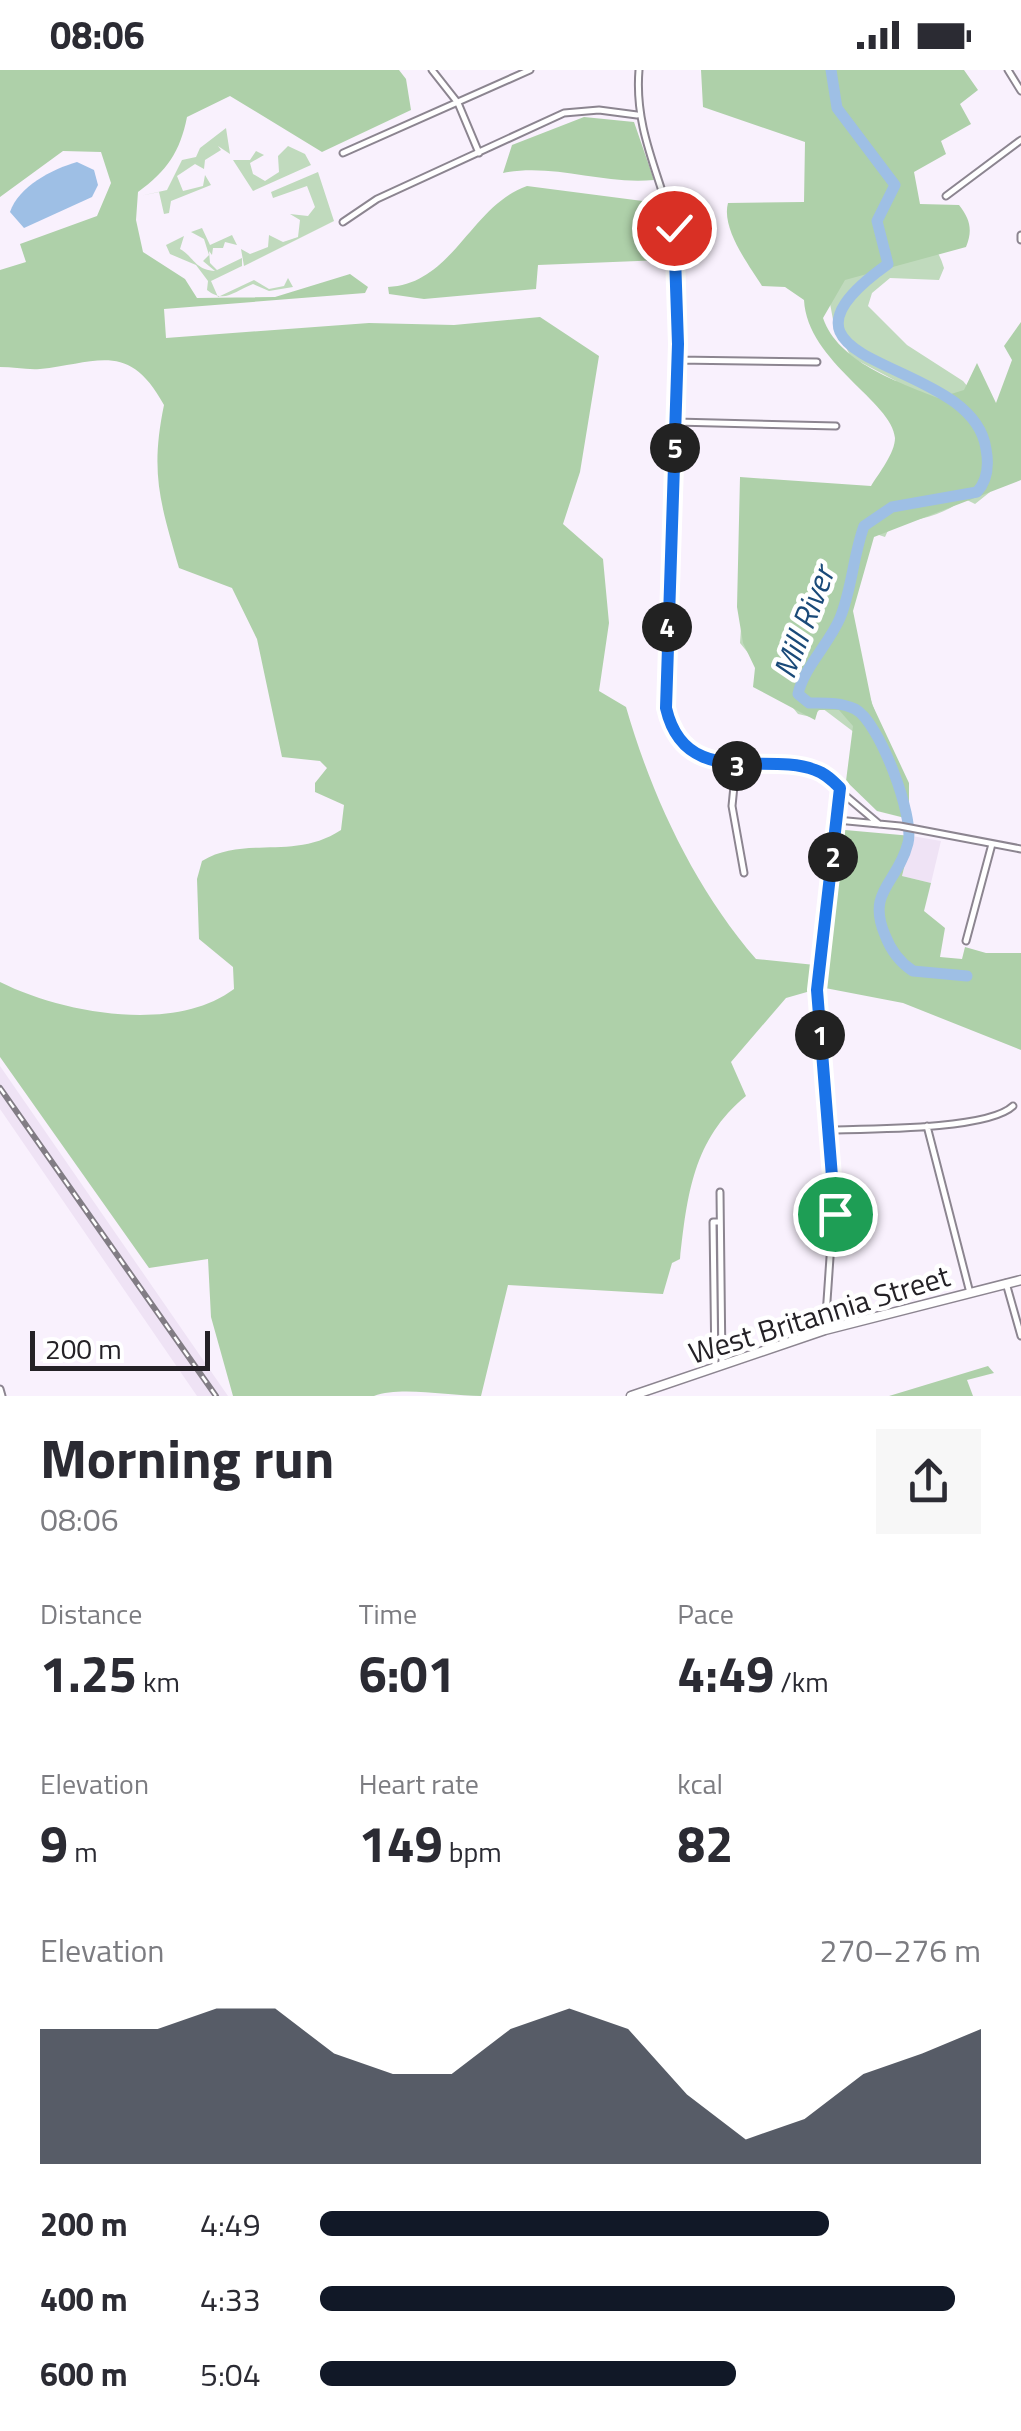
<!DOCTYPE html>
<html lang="en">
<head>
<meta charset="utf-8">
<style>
  body { margin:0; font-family:"Titillium Web",sans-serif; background:#f7f7f7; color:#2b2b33; height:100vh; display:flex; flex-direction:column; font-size:38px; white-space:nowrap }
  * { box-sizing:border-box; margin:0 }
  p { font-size:32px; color:#7c7c81 }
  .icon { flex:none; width:55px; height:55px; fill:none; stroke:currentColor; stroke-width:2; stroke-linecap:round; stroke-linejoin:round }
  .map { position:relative; height:1326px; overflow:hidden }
  .sheet { display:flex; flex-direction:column; background:#fff; flex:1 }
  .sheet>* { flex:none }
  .scale { position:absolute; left:30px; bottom:25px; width:180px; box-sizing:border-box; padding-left:10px; border:5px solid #242126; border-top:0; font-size:28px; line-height:35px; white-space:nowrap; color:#242126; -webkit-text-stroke:8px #fff; paint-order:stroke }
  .pin { position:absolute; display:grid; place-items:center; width:85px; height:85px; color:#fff; margin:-42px; border:5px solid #fff; border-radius:50%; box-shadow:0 2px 10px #0007 }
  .km { position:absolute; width:50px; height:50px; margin:-25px; border-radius:50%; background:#222; color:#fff; font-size:28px; line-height:50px; text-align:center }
  .round { display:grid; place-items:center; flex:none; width:105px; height:105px; border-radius:0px; background:#f7f7f7 }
  .headline { display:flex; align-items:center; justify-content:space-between; height:170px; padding:0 40px }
  h1 { font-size:55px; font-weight:700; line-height:75px }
  .stats { display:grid; grid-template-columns:repeat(3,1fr); gap:15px; height:170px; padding:10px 40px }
  .stats div { display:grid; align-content:center }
  .stats b { font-size:50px; font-weight:700 }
  .stats small { font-size:28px; font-weight:400 }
  .stats p { font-size:28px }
  .chart { height:280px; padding:20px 40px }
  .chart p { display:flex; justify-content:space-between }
  .chart svg { width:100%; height:180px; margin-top:10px; fill:#111827; opacity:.7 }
  ul { padding:0 40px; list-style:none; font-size:32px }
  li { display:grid; grid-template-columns:160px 120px 1fr; align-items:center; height:75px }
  li i { height:25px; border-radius:12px; background:#111827 }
  .status { display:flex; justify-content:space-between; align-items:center; height:70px; padding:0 50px; background:#fff; direction:ltr }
  .status svg { height:28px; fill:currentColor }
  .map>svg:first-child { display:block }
  .built { fill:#efe3f5 }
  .green { fill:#c0dabd }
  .forest { fill:#aed0a9 }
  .water { fill:#9ebfe5 }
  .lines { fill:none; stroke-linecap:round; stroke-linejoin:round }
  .river { stroke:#9ebfe5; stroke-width:11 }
  .street-casing { stroke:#8c8590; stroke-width:9 }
  .secondary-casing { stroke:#8c8590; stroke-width:11 }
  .street { stroke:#fff; stroke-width:5 }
  .secondary { stroke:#fff; stroke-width:8 }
  .rail-casing { stroke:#827d85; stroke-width:6 }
  .rail { stroke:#fff; stroke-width:2.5; stroke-dasharray:8; stroke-linecap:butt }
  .route-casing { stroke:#fff; stroke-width:20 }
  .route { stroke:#1a73e8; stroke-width:12 }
  .labels { text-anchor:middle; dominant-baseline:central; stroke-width:9; stroke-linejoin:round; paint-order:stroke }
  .street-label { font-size:30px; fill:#242126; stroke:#fff }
  .water-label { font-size:32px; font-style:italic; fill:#1a4a79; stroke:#fff }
</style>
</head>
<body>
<div class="status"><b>08:06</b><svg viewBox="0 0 49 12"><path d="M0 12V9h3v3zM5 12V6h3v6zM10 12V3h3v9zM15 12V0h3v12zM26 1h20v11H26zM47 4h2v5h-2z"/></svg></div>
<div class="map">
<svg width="1021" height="1326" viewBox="0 0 1021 1326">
  <rect width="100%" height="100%" fill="#f9f1fd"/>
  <!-- built -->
  <path class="built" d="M912,766L941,771L931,813L902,806Z
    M0,996L228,1326H197L0,1039Z"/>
  <!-- green -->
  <path class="green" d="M733,0C792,47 924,129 944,198L939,210L890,208L872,223L868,236L907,275L963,311L990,343V422L975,434L963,428C948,445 914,451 891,454L885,467L873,463C862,500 838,553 855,592C864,612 874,635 879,656L855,663L822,638L811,647L798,644L740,573L742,543L896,433V311L851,287L834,255L829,228L869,115Z
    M226,58L230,84L218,76L221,80L205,90L204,99L195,94L177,106L183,121L203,116L205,105L211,115L171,131L169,143L164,144L159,122L140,126L167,120L182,90L196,87L200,78Z
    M288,76L305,84L311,95L253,121L233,90H250L256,81L264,85L250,93L253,104L265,111L279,102L278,86Z
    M318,102L334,151L244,196L241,179L250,184L268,177L269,165L283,172L298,167L300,150L290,144L308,146L315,137L307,116L273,128L271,122Z
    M202,158L210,175L232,165L237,175L225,172L223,178H213L212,185L209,181L210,193L217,200L242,188V196L211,211L218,227L254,210L269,219L284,216L288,208L293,217L269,221L253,214C234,221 225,234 207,220L208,211L196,195L170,184L166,175L184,166L180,179C193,186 195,200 215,201L203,191L209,185L204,169L191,162Z"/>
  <!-- forest -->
  <path class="forest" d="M0,0H399L406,9L411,40L322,82L230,26L187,47C180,82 167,101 138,122L136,150L143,182L185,209L197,228L275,227L350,204L368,217L365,223L164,239L166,268L369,253L454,255L540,247L599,286L580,402L563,454L603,489L609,553L599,621L626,637C652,727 694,817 756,889L815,895L814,920L786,928L731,992L746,1026C693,1069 687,1126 680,1189L672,1193L663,1224L508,1215L481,1326C449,1326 401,1316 374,1326H233L211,1247L208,1189L149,1198L0,987V912C62,943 174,964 234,919L233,897L199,869L197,809L202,791C245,765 294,791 341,760L344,735L315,722V713L327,698L320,691L282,687L257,569L232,518L179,498C160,432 150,403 164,335C129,270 97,293 40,299C27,300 13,297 0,297V200L26,192L20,174L97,146L111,113L101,82L63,81L0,127Z
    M701,0H964L978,20L960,34L971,54L941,71L946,84L914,102L920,134L959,135C970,149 973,160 966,177L845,210L823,248C838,292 898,312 938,328L964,320L977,293L996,333L1012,290L1004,276L1021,252V410L874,467L853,541L872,634L909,713V749L877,741L846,711L853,656L839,640H818L815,650L753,617L755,598L743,573L737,537L740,407L871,416C879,403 895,383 895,368C893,332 807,292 804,230L785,217L762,216C749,195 721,159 728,133L804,132L805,72L703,37Z
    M584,47L634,52L654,110C602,115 554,93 503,103L512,75Z
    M527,116L658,133L663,190L538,195L536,219L424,229L389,224L388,217C453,214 471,135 527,116Z
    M845,760L912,766L902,806L931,813L924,841L945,858L940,887L962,889L965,877L986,883H1021V980L903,933L825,918Z
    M988,1296L994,1303L967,1310L973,1326H889Z"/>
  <!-- water -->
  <path class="water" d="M77,92L94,100L98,115L92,127L24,158L10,142C18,117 52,99 77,92Z"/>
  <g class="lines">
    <!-- river -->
    <path class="river" d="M831,0L837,38L895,115L877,151L888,194C738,301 973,284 986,379C989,395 988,410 977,422L892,437L864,456C853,486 852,519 840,548C829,574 804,597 798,624L809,633C825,633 840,632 855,639C879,651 915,747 908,773C898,813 866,821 885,865C891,881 899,892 913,901L967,906"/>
    <!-- street casing -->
    <g class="street-casing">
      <path id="street" d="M432,0L458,33L479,83
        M639,0C633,72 672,122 678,191L665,621L670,651L688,675L736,696L815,700L879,754
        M1008,0L1021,21
        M343,83L530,0
        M946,126L1021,70
        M343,152L377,129L564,43L599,40L637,45
        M1021,165V170
        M677,290L817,292
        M676,352L836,356
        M736,696L732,736L744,803
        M837,750L900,756L1021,779
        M966,871L992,774
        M927,1056L970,1223
        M830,1060C868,1059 988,1060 1013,1036
        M720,1122L722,1295
        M1006,1213L1021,1266
        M825,1260L835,1115L817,921L840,721
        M715,1297L713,1152H720
        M0,1319L2,1326"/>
    </g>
    <!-- secondary casing -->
    <g class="secondary-casing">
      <path id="secondary" d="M631,1326L825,1260L1021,1210"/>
    </g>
    <!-- street -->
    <use href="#street" class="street"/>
    <!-- secondary -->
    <use href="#secondary" class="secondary"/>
    <!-- rail casing -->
    <g class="rail-casing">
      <path id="rail" d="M0,1018L216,1326"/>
    </g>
    <!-- rail -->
    <use href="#rail" class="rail"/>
  </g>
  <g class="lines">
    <!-- route casing -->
    <g class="route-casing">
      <path id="route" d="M674,158L678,274L666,638C685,720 766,681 815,700C825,703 833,711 840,718L817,920L835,1144"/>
    </g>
    <!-- route -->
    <use href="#route" class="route"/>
  </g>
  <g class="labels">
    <!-- street labels -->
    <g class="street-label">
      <text transform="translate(819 1244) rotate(-17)">West Britannia Street</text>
    </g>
    <!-- water labels -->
    <g class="water-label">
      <text transform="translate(803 552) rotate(-69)">Mill River</text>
    </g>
  </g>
</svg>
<div class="scale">200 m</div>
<div class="pin" style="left:835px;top:1144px;background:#1e9e55"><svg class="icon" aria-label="arrive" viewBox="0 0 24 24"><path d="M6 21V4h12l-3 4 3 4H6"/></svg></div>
<div class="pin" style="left:674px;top:158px;background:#d93025"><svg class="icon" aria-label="check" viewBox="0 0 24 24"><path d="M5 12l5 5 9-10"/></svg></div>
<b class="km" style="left:820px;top:965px">1</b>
<b class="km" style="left:833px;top:787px">2</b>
<b class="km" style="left:737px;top:696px">3</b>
<b class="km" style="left:667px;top:557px">4</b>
<b class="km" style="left:675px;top:378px">5</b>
</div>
<section class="sheet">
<div class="headline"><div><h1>Morning run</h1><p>08:06</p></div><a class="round"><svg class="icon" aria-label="share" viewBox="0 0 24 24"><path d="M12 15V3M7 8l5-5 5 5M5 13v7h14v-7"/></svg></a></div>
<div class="stats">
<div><p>Distance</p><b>1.25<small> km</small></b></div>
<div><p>Time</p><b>6:01</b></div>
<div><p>Pace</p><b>4:49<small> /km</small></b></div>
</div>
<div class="stats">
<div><p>Elevation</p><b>9<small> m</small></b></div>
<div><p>Heart rate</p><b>149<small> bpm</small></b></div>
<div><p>kcal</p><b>82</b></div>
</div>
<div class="chart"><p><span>Elevation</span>270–276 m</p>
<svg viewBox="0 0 160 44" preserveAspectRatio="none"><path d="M0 44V11L10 11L20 11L30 6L40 6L50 17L60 22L70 22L80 11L90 6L100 11L110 27L120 38L130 33L140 22L150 17L160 11V44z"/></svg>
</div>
<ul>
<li><b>200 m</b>4:49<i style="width:77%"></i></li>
<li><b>400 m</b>4:33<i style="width:96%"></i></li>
<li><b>600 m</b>5:04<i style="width:63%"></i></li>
</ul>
</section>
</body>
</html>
